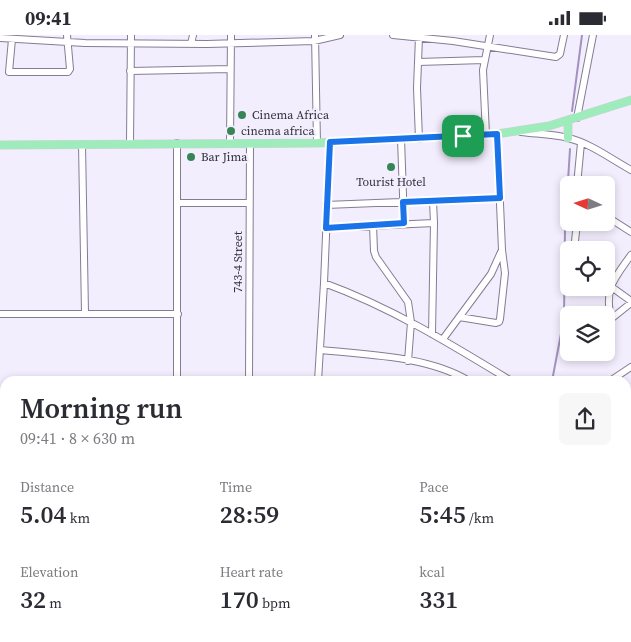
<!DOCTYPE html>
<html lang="en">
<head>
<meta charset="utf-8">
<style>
  body { margin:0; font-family:"Source Serif 4",serif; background:#f7f7f7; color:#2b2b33; height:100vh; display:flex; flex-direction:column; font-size:19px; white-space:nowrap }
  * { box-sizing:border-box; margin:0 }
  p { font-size:16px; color:#7c7c81 }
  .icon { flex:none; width:28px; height:28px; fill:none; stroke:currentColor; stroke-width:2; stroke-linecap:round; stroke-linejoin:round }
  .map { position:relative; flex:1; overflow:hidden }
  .panel { position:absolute; left:0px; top:341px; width:631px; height:266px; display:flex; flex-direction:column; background:#fff; border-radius:15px 15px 0 0; box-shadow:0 2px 8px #0003 }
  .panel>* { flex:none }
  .needle { width:32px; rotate:274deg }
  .controls { position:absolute; left:560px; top:141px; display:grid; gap:10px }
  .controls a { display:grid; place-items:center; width:55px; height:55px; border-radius:8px; background:#fff; box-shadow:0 2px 8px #0003; font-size:25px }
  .pin { position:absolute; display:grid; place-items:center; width:42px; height:42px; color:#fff; margin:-21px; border-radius:10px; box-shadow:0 2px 8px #0006 }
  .round { display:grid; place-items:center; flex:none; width:52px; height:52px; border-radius:8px; background:#f7f7f7 }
  .overview { display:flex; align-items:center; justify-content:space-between; height:85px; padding:0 20px }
  h1 { font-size:28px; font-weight:600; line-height:38px }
  .metrics { display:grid; grid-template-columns:repeat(3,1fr); gap:8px; height:85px; padding:5px 20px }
  .metrics div { display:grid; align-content:center }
  .metrics b { font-size:25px; font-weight:600 }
  .metrics small { font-size:14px; font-weight:400 }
  .metrics p { font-size:14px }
  .status { display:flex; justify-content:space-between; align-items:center; height:35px; padding:0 25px; background:#fff; direction:ltr }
  .status svg { height:14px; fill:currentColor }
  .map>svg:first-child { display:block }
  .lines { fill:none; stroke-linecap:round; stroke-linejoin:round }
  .stream { stroke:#a392bf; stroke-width:2 }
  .minor-casing { stroke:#857c94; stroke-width:8 }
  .major-casing { stroke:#d2d1d3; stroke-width:9 }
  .minor { stroke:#fff; stroke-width:6 }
  .major { stroke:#9eebbc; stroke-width:8 }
  .route-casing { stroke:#fff; stroke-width:10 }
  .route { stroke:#1a73e8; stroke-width:6 }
  .poi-dot { fill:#368555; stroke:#f3eefe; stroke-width:2 }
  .labels { text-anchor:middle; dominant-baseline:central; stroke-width:4.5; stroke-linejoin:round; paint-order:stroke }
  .poi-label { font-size:12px; fill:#322f39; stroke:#f3eefe; text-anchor:start }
  .street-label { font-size:12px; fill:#322f39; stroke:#f3eefe }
</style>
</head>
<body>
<div class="status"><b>09:41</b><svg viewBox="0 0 49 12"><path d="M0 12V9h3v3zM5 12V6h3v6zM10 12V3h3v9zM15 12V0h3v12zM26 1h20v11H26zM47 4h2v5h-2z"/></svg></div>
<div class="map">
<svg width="631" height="607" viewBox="0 0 631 607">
  <rect width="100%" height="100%" fill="#f3eefe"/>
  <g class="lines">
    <!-- stream -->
    <path class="stream" d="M572,76L582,0
      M552,346L564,283L565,194L570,114
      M0,425L5,451
      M56,602L59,607
      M496,607L498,602"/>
    <!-- minor casing -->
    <g class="minor-casing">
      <path id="minor" d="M315,0L317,108
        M393,0L453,6L556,22L560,19L564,0
        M419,2L417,53L419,104
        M0,3L85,8L207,9L314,6L340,0
        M12,4L9,37H68L70,34L67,0
        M191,9L193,0
        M418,27L484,25
        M130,36L230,34
        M577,83L593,0
        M521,97C536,99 553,99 568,103C590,108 611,124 631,135
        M486,100L483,35L490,0
        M401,104L404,188
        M130,108L131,0
        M230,108L231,0
        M82,109L85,278
        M577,150L581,108
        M178,168H249
        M326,170L500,163
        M606,181L631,197
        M373,190L374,216L376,222L408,267L411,287L408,326
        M326,193L434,188L433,166
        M574,215L577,188
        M324,248C390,272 449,308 508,344
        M606,248L631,266
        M0,279H178
        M459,282L496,288L499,287L500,284L505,238L502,215L497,99
        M611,284C604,253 614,244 631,220
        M606,288L631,268
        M432,299L434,188
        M443,304L491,239L501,217
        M321,315C368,320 428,321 469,346
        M177,346V108
        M249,346L250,108
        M318,346L324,248L330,107
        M610,346L631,332
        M0,379L1,386L5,390
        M626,397L631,394
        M626,459L631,456
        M626,542C631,552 630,560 626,570
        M626,594L631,596
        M520,602L531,607
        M176,607L177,602
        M306,607L307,602"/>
    </g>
    <!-- major casing -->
    <g class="major-casing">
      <path id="major" d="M568,86V103
        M0,110L317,108L497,99L549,91L631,65"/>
    </g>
    <!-- minor -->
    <use href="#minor" class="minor"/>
    <!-- major -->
    <use href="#major" class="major"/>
  </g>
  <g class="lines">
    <!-- route casing -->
    <g class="route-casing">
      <path id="route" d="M497,99L500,163L403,167L404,188L326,193L330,107Z"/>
    </g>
    <!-- route -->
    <use href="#route" class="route"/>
  </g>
  <!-- markers -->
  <g class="poi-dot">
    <circle cx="242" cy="80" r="5"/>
    <circle cx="231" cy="96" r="5"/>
    <circle cx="191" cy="122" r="5"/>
    <circle cx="391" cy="132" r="5"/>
  </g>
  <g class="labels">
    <!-- poi labels -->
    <g class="poi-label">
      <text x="252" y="80">Cinema Africa</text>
      <text x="241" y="96">cinema africa</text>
      <text x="201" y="122">Bar Jima</text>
      <text x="391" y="147" text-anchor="middle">Tourist Hotel</text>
    </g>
    <!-- street labels -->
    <g class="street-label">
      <text transform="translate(238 227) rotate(-90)">743-4 Street</text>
    </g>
  </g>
</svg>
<div class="controls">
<a><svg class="needle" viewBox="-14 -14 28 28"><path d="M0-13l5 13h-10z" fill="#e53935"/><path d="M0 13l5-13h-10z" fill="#7c7c81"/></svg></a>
<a><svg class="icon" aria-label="locate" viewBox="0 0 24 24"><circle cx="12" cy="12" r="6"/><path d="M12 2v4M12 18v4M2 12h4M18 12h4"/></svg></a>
<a><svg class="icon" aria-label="layers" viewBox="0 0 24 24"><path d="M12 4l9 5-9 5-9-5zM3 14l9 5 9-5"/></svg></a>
</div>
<div class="pin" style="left:463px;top:101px;background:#1e9e55"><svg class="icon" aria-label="arrive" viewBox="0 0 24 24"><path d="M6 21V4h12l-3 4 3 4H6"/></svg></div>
<section class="panel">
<div class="overview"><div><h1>Morning run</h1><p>09:41 · 8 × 630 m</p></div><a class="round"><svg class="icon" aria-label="share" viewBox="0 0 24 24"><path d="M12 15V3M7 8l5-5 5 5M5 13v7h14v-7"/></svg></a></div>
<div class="metrics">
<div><p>Distance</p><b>5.04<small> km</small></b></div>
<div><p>Time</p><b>28:59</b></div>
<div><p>Pace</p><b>5:45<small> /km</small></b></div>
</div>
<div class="metrics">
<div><p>Elevation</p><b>32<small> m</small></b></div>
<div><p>Heart rate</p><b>170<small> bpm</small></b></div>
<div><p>kcal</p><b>331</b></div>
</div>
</section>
</div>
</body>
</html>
